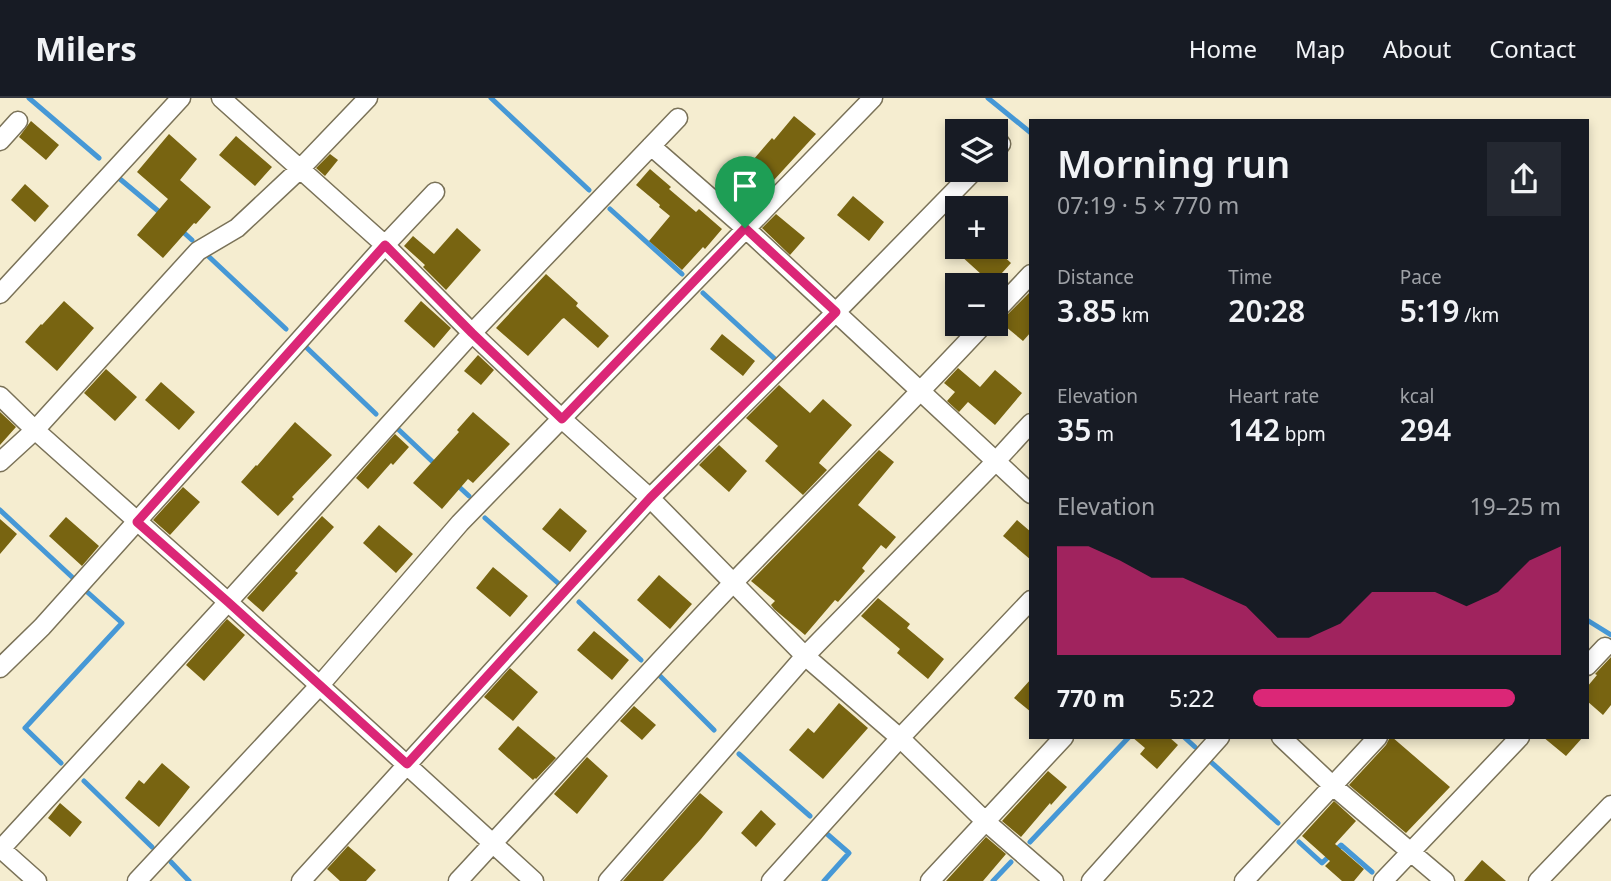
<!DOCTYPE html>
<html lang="en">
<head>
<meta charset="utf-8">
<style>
  body { margin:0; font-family:"Noto Sans",sans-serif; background:#242831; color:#f1f3f6; height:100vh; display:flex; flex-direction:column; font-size:26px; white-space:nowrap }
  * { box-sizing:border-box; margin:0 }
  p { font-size:23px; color:#9ea1a6 }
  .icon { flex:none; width:38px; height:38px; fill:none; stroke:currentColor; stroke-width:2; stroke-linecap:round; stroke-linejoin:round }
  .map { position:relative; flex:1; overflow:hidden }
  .panel { position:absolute; left:1029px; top:21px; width:560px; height:620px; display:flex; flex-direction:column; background:#171b24; border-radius:0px; box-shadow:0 4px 10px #0003 }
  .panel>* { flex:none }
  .fabs { position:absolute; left:945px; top:21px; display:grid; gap:14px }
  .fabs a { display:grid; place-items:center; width:63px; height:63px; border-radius:0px; background:#171b24; box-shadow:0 4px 10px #0003; font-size:35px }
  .pin { position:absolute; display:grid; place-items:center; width:60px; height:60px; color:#fff; margin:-72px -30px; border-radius:50% 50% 50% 0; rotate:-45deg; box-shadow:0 0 7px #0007 }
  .pin .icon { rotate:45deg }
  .round { display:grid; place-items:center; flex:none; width:74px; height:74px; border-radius:0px; background:#242831 }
  .summary { display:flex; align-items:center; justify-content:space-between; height:119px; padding:0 28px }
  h1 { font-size:38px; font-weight:600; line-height:52px }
  .stats { display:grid; grid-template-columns:repeat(3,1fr); gap:10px; height:119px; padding:7px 28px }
  .stats div { display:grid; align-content:center }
  .stats b { font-size:30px; font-weight:600 }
  .stats small { font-size:19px; font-weight:400 }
  .stats p { font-size:19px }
  .chart { height:196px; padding:14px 28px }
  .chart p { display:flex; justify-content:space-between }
  .chart svg { width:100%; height:126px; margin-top:7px; fill:#db2777; opacity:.7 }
  ul { padding:0 28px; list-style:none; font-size:23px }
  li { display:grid; grid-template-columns:112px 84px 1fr; align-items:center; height:52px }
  li i { height:18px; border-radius:9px; background:#db2777 }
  header { display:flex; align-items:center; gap:42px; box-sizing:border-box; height:98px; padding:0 35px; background:#171b24; border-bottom:2px solid #363941 }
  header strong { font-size:33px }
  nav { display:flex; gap:38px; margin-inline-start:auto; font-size:24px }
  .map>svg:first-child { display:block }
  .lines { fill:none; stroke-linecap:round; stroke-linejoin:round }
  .stream { stroke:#4698d6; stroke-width:5 }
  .building { fill:#786411 }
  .street-casing { stroke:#7a7258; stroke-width:21 }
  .street { stroke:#fff; stroke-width:18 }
  .route-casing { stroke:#fff; stroke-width:14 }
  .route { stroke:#db2777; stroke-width:9 }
</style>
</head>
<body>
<header>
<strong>Milers</strong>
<nav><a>Home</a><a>Map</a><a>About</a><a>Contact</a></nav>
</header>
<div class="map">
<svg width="1611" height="783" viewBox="0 0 1611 783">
  <rect width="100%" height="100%" fill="#f5edd0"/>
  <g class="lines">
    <!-- stream -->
    <path class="stream" d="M29,0L99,60
      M491,0L589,92
      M988,0L1031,35
      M120,81L163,117
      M610,111L682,176
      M181,132L192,142
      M206,156L286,231
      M703,195L777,263
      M307,250L376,316
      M399,332L436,367
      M456,386L469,398
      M0,412L72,479
      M485,420L559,486
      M579,504L641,562
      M1587,522L1611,537
      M660,578L714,632
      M1184,639L1195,649
      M739,656L810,718
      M1211,664L1278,725
      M61,665L25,630L122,525L85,492
      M84,683L152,749
      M1030,744L1129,639
      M1299,744L1322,765L1341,747L1372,774
      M171,764L189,783
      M824,783L849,755L826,735
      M993,783L1011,764"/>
  </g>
  <!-- building -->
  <path class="building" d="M794,18L816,36L774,82L769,78L741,110L729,100L746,80L741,76L772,40L774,42Z
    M31,23L59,47L46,62L19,39Z
    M169,36L197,61L180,82L211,109L196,126L194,125L163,160L137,137L168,101L137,74Z
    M236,38L272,69L255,88L219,57Z
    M330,56L338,62L325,78L316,70Z
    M650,71L671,89L669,91L696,114L699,111L722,131L705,151L703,149L682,172L649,143L670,118L659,109L660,107L636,87Z
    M25,86L49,108L35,124L11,102Z
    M853,98L884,124L869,143L837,117Z
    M776,116L805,140L790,157L762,130Z
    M457,130L481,152L446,192L423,169L425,167L404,148L413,138L434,156Z
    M968,149H994L1011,165L992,186L960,157Z
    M546,176L578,205L576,208L609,238L598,250L564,220L562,221L528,258L496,230Z
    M1031,193V234L1023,243L1000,224Z
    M64,203L94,230L57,273L25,244L41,226L42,227Z
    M421,203L451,230L434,250L404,223Z
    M722,236L755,263L743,278L710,251Z
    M478,257L494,272L481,287L464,273Z
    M958,270L980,289L995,272L1022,295L995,327L968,304L959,314L947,303L955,294L944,285Z
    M106,271L137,299L115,323L84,295Z
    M161,284L195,314L179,332L145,302Z
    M779,287L810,315L823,301L852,327L821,362L819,365L827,372L803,397L765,363L778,348L746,320Z
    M0,314L16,329L0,347Z
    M473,314L510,346L473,385L468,381L442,411L413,385L459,334L457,332Z
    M295,324L332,357L292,399L294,401L278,418L241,384L256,367L257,368Z
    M395,336L409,349L393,367L391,365L368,391L356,380Z
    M719,347L747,373L729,394L699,367Z
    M879,352L894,364L858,407L896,439L886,451L881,447L862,470L865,473L838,504L835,502L805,537L774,511L771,507L775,503L751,483Z
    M183,389L200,404L170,437L153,422Z
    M560,410L587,433L570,454L542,431Z
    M322,418L334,429L295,473L298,475L263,514L247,500Z
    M66,419L99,448L82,468L49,438Z
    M0,421L17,436L0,456Z
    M1017,422L1031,434V462L1003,438Z
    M379,427L413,456L396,475L363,445Z
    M493,469L528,498L510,519L476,490Z
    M659,477L692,506L670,531L637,502Z
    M878,500L910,526L907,530L944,561L928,581L897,555L900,551L861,518Z
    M227,521L245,537L204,583L186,567Z
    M594,533L629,562L612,582L577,552Z
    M1611,559V607L1603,617L1587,603V589L1597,577L1595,576Z
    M510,570L538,594L513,623L484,599Z
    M1031,581V614L1014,600Z
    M839,605L868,630L823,681L789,652L808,630L814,635Z
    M634,608L656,627L642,642L620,623Z
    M518,628L556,660L536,681L535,680L533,682L498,651Z
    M1132,639H1169L1178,647L1157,671L1140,656L1145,650Z
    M1390,639H1392L1450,689L1406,735L1349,687L1386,647Z
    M1543,639H1583L1566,658Z
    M587,659L608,678L577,716L554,696Z
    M162,665L190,689L159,729L125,700L139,682L144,686Z
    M1048,673L1067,689L1051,707L1050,705L1021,739L1002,723Z
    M700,695L723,714L701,741L663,783H623Z
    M1334,703L1356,723L1335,746L1364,771L1354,783H1342L1325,768L1330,763L1302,738Z
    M60,705L82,724L70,739L48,720Z
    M761,712L776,726L756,749L741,735Z
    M986,739L1006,756L983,783H946Z
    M348,748L376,772L366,783H340L327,771Z
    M1482,762L1506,783H1464Z"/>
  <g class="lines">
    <!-- street casing -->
    <g class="street-casing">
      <path id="street" d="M221,0L385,147L472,235L562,321L650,400L805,558L900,640L985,723L1054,783
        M0,43L18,23
        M651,48L745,130L1031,396
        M996,51L1001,46
        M0,196L181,0
        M996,213L1031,176
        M0,298L35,332L228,504L534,783
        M0,364L35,332L198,153L237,130L300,71L368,0
        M1587,568L1605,549
        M0,570L42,529L385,147L435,94
        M1281,639L1333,688L1445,783
        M0,750L37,783
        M0,752L228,504L472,235L678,20
        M137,783L320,587L460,425L873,0
        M301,783L650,400L836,214L975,72
        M458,783C550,684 639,583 732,486C816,399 902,314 984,226
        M608,783L805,558L996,363L1031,325
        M771,783L900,640L1031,502
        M930,783L1064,639
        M1091,783L1220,639
        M1244,783L1378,639
        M1383,783L1520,639
        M1538,783L1611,707"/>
    </g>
    <!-- street -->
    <use href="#street" class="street"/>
  </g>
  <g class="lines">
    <!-- route casing -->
    <g class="route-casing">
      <path id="route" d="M745,130L836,214L650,400L407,666L228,504L137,424L385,147L472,235L562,321Z"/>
    </g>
    <!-- route -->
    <use href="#route" class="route"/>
  </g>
</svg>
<div class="fabs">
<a><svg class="icon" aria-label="layers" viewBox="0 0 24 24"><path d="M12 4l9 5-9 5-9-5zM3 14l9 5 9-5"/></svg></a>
<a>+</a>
<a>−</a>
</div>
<div class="pin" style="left:745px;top:130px;background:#1e9e55"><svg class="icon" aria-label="arrive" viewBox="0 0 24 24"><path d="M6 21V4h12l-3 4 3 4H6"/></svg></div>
<section class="panel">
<div class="summary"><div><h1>Morning run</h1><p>07:19 · 5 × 770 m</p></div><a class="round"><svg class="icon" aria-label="share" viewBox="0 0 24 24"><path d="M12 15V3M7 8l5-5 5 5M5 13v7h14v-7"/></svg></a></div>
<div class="stats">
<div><p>Distance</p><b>3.85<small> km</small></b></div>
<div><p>Time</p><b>20:28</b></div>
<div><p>Pace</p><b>5:19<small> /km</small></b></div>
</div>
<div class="stats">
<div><p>Elevation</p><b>35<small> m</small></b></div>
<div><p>Heart rate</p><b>142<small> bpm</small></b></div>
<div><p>kcal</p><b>294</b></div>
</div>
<div class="chart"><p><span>Elevation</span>19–25 m</p>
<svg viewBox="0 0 160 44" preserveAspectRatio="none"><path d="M0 44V6L10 6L20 11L30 17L40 17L50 22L60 27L70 38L80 38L90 33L100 22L110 22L120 22L130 27L140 22L150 11L160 6V44z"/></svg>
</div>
<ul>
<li><b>770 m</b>5:22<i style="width:85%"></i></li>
</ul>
</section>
</div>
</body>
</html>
